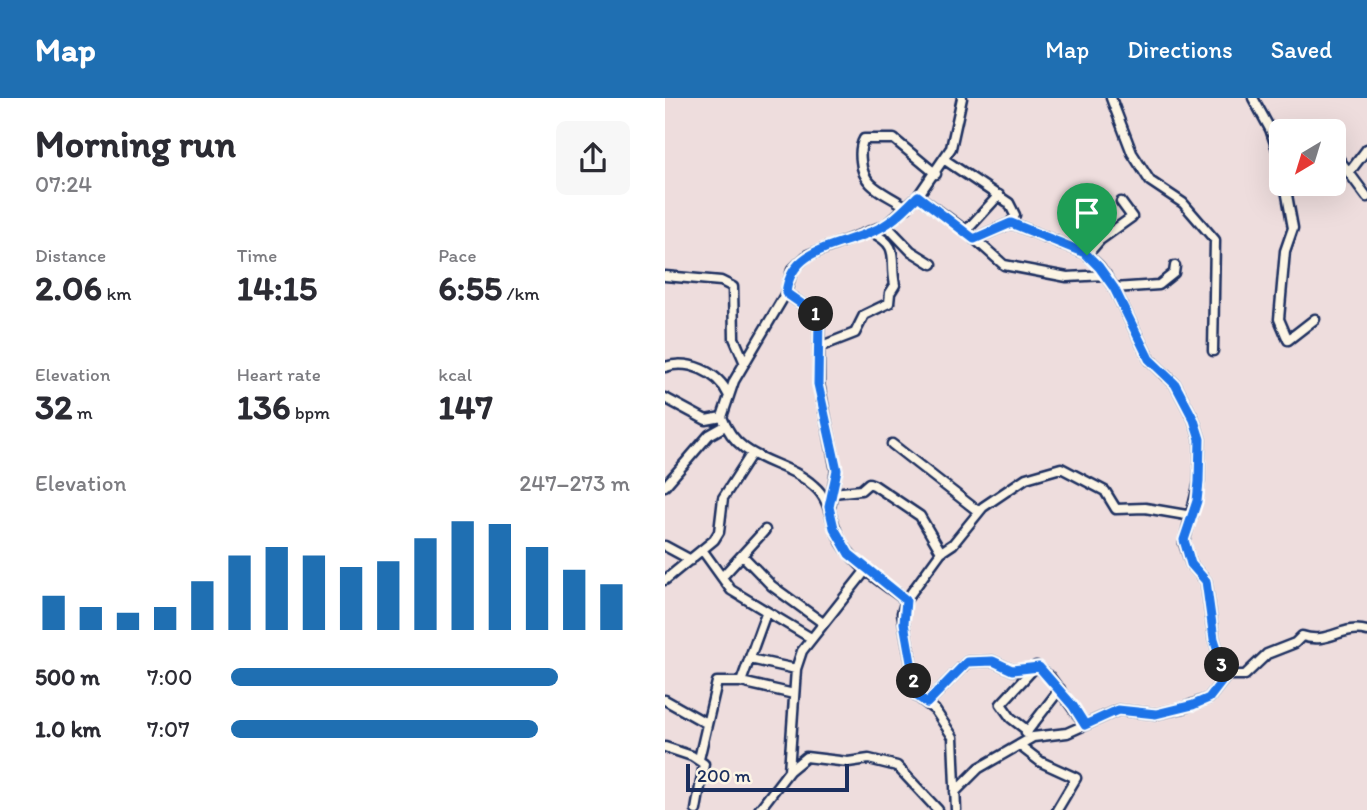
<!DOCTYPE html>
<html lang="en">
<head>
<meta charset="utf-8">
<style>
  body { margin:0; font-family:Itim,sans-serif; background:#f7f7f7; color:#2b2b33; height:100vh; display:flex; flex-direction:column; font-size:26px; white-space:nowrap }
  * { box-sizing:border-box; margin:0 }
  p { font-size:23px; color:#7c7c81 }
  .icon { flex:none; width:38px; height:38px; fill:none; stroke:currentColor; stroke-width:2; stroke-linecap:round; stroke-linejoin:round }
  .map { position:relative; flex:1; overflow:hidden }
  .sheet { display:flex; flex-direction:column; background:#fff; width:665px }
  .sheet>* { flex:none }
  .needle { width:46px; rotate:218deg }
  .tools { position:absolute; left:604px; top:21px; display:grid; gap:14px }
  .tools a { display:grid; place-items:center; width:77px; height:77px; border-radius:10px; background:#fff; box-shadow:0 7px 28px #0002; font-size:35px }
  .scale { position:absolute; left:21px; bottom:18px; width:163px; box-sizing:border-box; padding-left:7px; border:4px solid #1b2f5e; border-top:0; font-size:19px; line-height:24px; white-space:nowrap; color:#1b2f5e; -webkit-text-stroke:5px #fcf5e5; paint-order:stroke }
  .pin { position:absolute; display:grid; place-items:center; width:60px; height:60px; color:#fff; margin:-72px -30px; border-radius:50% 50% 50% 0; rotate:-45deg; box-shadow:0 0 7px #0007 }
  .pin .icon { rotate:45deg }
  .km { position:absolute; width:35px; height:35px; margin:-18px; border-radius:50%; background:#222; color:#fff; font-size:19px; line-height:35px; text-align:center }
  .round { display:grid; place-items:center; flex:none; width:74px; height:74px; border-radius:10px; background:#f7f7f7 }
  .summary { display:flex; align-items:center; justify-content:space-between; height:119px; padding:0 35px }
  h1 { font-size:38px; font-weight:700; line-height:52px }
  .metrics { display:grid; grid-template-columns:repeat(3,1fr); gap:10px; height:119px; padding:7px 35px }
  .metrics div { display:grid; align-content:center }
  .metrics b { font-size:35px; font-weight:700 }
  .metrics small { font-size:19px; font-weight:400 }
  .metrics p { font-size:19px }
  .chart { height:196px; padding:14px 35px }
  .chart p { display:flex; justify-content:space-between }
  .chart svg { width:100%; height:126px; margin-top:7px; stroke:#1f6fb2; stroke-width:6 }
  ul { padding:0 35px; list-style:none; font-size:23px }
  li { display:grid; grid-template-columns:112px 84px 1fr; align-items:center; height:52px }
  li i { height:18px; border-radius:9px; background:#1f6fb2 }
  header { display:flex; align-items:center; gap:42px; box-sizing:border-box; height:98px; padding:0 35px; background:#1f6fb2; color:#fff }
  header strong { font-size:33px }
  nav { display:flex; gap:38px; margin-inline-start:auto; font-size:24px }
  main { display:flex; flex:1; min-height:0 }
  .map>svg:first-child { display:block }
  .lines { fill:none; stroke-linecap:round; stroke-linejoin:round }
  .minor-casing { stroke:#1b2f5e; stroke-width:13 }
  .minor { stroke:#fcf5e5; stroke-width:8 }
  .route-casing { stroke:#fff; stroke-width:14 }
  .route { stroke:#1a73e8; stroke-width:9 }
</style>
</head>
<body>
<header>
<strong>Map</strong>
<nav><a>Map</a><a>Directions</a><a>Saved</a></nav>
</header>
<main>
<section class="sheet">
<div class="summary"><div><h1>Morning run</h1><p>07:24</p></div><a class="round"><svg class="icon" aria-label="share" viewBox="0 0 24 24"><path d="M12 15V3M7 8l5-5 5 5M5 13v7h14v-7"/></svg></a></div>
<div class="metrics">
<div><p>Distance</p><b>2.06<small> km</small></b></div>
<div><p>Time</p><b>14:15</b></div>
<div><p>Pace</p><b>6:55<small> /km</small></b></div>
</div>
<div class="metrics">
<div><p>Elevation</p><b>32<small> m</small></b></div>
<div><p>Heart rate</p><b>136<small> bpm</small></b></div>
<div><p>kcal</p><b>147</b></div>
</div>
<div class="chart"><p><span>Elevation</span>247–273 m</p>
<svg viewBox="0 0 160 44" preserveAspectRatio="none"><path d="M5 44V32M15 44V36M25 44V38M35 44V36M45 44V27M55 44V18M65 44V15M75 44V18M85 44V22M95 44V20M105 44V12M115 44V6M125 44V7M135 44V15M145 44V23M155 44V28"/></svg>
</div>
<ul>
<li><b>500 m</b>7:00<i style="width:82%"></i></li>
<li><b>1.0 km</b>7:07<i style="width:77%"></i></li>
</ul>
</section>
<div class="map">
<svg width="702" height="712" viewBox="0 0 702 712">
  <rect width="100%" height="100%" fill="#edd"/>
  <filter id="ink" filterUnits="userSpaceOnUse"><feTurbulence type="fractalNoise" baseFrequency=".0143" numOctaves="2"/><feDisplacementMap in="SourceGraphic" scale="14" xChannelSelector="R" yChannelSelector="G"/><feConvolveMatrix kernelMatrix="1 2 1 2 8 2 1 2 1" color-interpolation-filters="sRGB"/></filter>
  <g filter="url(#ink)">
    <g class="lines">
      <!-- minor casing -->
      <g class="minor-casing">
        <path id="minor" d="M446,0L467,55L485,83L518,105L550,142L548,253
          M588,0L605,31L616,63
          M605,31L628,33
          M668,53L702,99
          M280,62L344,105L350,117L346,125
          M686,72L702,51
          M620,86L628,130L620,153L614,221L623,242L650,221
          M253,98L301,133L339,167L402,179L441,177
          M242,110C224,95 198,92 196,63C195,55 195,48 199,41H229L271,76
          M221,127L246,153L267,166
          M301,133L334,97
          M309,141L346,125L420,155L434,168L449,190L484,261L510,286L529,322L535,341L534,384L519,445L526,466L541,483L549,541L561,578
          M422,157L435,142L467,119L456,104
          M0,178L56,183L68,189L69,240L79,263
          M449,190L494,187L509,175L510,168
          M121,195L154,218V286L171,372L165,409
          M154,249L190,235L199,217L224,205L225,195L230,187C224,160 237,149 206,134
          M0,269C23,261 53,274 63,296
          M0,300L41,322L57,319
          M227,346L314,414
          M0,388L44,337L60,328
          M168,395L196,392L204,385L209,387L255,418L276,454
          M0,448L26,462
          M38,453L66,492L146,540
          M77,457L107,488L158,525
          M57,479L100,432
          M0,482L49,442L54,434L58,400L87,355
          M241,502C218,486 192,469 177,445C165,426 167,403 149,388C118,360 74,366 57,319L69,283L121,195L127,172L143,157L221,127L253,98L286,50L297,0
          M85,561L131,571
          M76,584L101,515
          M0,602L41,625
          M262,605L302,564L328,563L347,572H365
          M363,633L346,620L336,606L371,568L385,579L420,627
          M361,635L395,591
          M354,647L376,664L411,680L392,712
          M0,649L27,658L39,666L31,712
          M34,661L52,584H76L129,596
          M124,673L141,659L183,664L204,661L232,668L273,712
          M290,694L314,670L368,639L402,635L453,612L491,616L518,610L544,600L562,577H580L602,556L630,545L637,538C664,547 677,526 702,533
          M94,712L124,673L131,571L137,553L201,472
          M291,712L288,639L270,612L252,598L237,515L241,502L276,454L288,446L318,409L361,380L396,370L440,393L451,411L480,410L527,418"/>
      </g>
      <!-- minor -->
      <use href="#minor" class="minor"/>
    </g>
  </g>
  <g class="lines" filter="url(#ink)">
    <!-- route casing -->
    <g class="route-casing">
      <path id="route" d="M253,98L309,141L346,125L420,155L434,169L449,190L484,261L510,286L529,322L535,341L534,384L532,403L519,442L526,466L541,483L549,541L561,578L544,600L528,607L491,616L453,612L420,627L408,608L374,569L347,572L328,563L302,564L262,605L252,598L239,525L241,502L184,456L169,430L164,409L172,372L153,286L154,218L121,195C126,150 171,149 206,134C225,127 239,112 253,98Z"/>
    </g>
    <!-- route -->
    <use href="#route" class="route"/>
  </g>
</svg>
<div class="tools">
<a><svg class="needle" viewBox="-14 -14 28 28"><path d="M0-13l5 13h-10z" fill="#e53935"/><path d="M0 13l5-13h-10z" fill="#7c7c81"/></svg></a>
</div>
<div class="scale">200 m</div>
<div class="pin" style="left:422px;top:157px;background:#1e9e55"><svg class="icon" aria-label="arrive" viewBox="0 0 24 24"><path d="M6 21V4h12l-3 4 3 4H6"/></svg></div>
<b class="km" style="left:151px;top:216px">1</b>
<b class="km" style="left:249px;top:583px">2</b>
<b class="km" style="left:557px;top:567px">3</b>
</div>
</main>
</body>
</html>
